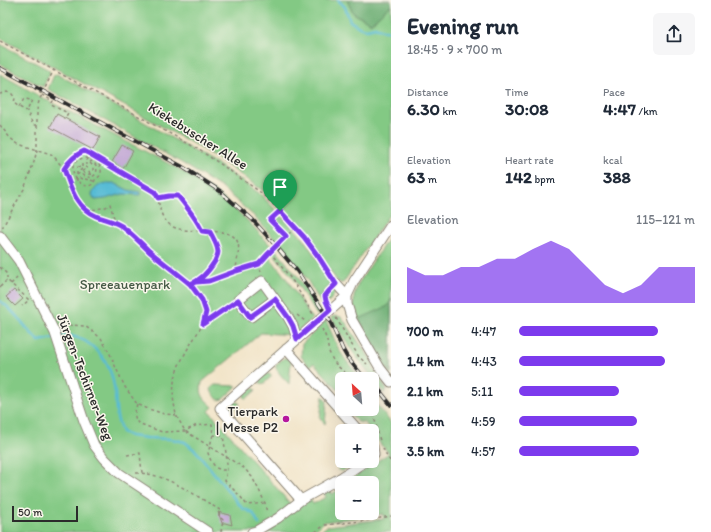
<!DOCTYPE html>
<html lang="en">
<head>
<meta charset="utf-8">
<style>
  body { margin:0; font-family:Itim,sans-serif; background:#f6f6f7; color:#1f2937; height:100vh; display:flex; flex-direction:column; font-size:15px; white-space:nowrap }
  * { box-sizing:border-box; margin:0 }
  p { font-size:13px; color:#747a83 }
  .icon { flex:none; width:22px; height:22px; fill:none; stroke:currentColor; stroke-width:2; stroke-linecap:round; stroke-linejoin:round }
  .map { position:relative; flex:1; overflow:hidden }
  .sheet { display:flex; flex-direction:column; background:#fff; width:320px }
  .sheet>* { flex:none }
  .needle { width:26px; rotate:334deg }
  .buttons { position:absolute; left:335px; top:372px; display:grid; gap:8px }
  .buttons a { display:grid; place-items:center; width:44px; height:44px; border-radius:6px; background:#fff; box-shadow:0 4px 16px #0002; font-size:20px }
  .scale { position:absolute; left:12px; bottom:10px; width:66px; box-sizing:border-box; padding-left:4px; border:2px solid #2b2b2b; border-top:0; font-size:11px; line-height:14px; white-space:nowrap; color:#2b2b2b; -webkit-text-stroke:3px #fbf7ec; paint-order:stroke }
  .pin { position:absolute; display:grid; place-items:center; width:34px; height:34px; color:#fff; margin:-41px -17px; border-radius:50% 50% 50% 0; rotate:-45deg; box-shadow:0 0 4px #0007 }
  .pin .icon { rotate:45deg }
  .round { display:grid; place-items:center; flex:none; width:42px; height:42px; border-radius:6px; background:#f6f6f7 }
  .headline { display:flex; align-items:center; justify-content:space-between; height:68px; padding:0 16px }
  h1 { font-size:22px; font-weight:700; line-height:30px }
  .stats { display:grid; grid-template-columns:repeat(3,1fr); gap:6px; height:68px; padding:4px 16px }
  .stats div { display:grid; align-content:center }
  .stats b { font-size:17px; font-weight:700 }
  .stats small { font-size:11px; font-weight:400 }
  .stats p { font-size:11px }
  .chart { height:112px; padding:8px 16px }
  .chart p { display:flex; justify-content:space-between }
  .chart svg { width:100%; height:72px; margin-top:4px; fill:#7c3aed; opacity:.7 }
  ul { padding:0 16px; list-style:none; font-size:13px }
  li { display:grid; grid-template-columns:64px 48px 1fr; align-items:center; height:30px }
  li i { height:10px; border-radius:5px; background:#7c3aed }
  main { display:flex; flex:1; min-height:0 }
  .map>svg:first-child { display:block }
  .green { fill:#83c984; stroke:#577a58 }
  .forest { fill:#6aad72; stroke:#4a6c4e }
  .water { fill:#57bbd5; stroke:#417380 }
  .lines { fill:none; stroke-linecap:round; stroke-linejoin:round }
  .stream { stroke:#57bbd5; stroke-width:2.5 }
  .building { fill:#bda1d3 }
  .minor-casing { stroke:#8e8778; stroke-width:11 }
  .path { stroke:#8e8778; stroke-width:1.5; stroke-dasharray:3 3; stroke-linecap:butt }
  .minor { stroke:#fff; stroke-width:9 }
  .rail-casing { stroke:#2b2b2b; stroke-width:4 }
  .rail { stroke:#fbf7ec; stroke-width:2.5; stroke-dasharray:8; stroke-linecap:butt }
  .route-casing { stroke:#fff; stroke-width:8 }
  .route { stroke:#7c3aed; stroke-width:5 }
  .poi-dot { fill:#b5179e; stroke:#fbf7ec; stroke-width:1.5 }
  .labels { text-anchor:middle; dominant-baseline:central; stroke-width:3; stroke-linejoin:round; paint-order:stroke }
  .street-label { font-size:14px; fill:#2b2b2b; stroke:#fbf7ec }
  .park-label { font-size:14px; fill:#455a46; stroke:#fbf7ec }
  .poi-label { font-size:14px; fill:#2b2b2b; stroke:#fbf7ec; text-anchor:end }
</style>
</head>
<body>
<main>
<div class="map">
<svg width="391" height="532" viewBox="0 0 391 532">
  <rect width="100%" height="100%" fill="#fbf7ec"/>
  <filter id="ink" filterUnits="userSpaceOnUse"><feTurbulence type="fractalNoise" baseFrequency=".025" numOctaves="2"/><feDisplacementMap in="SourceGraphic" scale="8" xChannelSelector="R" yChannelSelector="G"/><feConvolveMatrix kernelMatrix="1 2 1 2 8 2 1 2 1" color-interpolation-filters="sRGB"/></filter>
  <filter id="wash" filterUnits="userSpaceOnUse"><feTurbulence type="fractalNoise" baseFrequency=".012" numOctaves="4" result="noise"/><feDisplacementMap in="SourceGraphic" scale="16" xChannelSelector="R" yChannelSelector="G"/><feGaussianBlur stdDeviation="0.9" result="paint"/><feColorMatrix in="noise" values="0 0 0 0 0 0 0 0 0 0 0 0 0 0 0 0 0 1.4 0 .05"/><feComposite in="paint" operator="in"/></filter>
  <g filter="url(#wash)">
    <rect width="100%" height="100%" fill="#f1e3c6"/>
    <!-- green -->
    <path class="green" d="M0,0H347L353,13L371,23L391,5V212L343,283H340L337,281L306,235L262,190L221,161L197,146L134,111L0,38Z
      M0,44L49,70L50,73L43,87L0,64Z
      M0,74L41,97L179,169L218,194L248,221L272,247L266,252L289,282L312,319L294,335L261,333L202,382C199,396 204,398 213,407L209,411L294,508L310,499L313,504L326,497L323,491L329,488L332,494L342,488V513H372V483H343L342,481H344L347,482L389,453L381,445L372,431L364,422H358L348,411L350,409H372V406L377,405L391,423V532H320L327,526L384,519V514L324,522L313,532H0Z
      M57,74L132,115L194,151L217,164L259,193L303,238L333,283L324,292L322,297L326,306L324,308L303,273L277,242L254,216L222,188L182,163L48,89L54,75Z
      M391,234V375L383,365L356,318L354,310V296L358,284Z
      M276,250L298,277L320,312L317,315L294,279L273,253Z
      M335,287L337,291L328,303L327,300L328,294Z
      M337,316L341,317L346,323L373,363L374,370L387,390L384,393L353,352L331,317Z
      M326,320L339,350L345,359L361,379H342V394L314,363L309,367L301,356L302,344Z
      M284,358H289L291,361L289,384C286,380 274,370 276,365C277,363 282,360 284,358Z
      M266,374H269L272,376L262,385L260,382V379Z
      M215,385L237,386L223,399L219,400C215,397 211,393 211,388Z
      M250,388H253L256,390L246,399L244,396V393Z
      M323,396L327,402L325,424L320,418Z
      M234,402H237L240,404L230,413L228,410V407Z
      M346,461H347L349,464L348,467C344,470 342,473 337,469Z"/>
    <!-- forest -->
    <path class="forest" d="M347,0H391V5L371,23L353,13Z
      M391,299V372L384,364L359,319L388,306Z"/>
    <!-- water -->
    <path class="water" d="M107,183H114L128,190L140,192V195L123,194L105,199L95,200L92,195C94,188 99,184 107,183Z"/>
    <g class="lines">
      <!-- stream -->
      <path class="stream" d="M338,0L345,7L350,21L356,25L361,28L367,29L375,27L385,31H391
        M0,301C16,311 25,329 39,341L54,338
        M59,336C67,334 78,337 85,341C102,352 111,367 114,386C116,397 115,407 117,417C118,422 120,427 122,432L130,436L147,438L172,439L185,442L197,452L242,508L253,513L259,524"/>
    </g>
    <g id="blocks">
      <!-- building -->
      <path class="building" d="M57,114L100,137L93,150L50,127Z
        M122,145L133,151L123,169L112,162Z
        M14,290L23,299L15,306L6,297Z
        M218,512L230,515L232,525L225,523H222Z"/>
    </g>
  </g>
  <g filter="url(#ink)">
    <use href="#blocks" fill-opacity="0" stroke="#8e8778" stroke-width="1"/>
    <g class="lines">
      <!-- minor casing -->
      <g class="minor-casing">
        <path id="minor" d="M0,236L19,261L55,333L84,421L94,445L104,458L119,473L208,532
          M336,284L347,296
          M347,296V304L352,320L380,368L391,382
          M275,299L251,317L238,300L262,281L288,317L293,326L297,339
          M286,349L359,431
          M372,445L373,447L374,454L372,455
          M366,461L340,478L301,500L220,408L318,321L347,296L354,281L391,225
          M252,532L256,531L278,518L301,500"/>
      </g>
      <!-- path -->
      <path class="path" d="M0,41L133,113L196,148L219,163L260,192L280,211L304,237L318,256L331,276
        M36,89L35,90L42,94
        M0,94L7,92L12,94L15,98L14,103L19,107L27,111L33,125H38
        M42,95L53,101L51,105L68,113L65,118
        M19,107L24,99L32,100L27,111
        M0,125L10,138L18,144L51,154L56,159L64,169L70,189L77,201L87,211L94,215L114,222L122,227L150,251L190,284L202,300L206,312L203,324L187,350L178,367L174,382L173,397L176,415L185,431L244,468L252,477L259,490L265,503L267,513
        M89,158C96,159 102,165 101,173C100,177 98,177 95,180C95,181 94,182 94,183C82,195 62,166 80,159C82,158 86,158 89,158Z
        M87,161L90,154
        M90,163L93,166V172
        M85,167L88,168L90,174
        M78,168V167L82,168V164H88L90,163L91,161C96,163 98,168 96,174L91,178L82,175L80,178L82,179
        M64,169C69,161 75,155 84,151L90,154L155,192C162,204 156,213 170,225C185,237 232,223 238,243C240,249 236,264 236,271
        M83,172C84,174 87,175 90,174L92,177
        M77,175V172L81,170L82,168
        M85,179L94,181
        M77,181V175L84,170L86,171
        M158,198L178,196C187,207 196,218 202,231
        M87,211L106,207L110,204L114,218V222
        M280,211L271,220L286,237
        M2,228L24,189L34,162L37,150V110L39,101L54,69
        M270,252L292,280L313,314
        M259,264L261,272
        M0,267L7,274V280
        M197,281C205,276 220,260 218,250C217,244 213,238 210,232
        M11,284L17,278
        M190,284L196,282L209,281L236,271L259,264L268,254L296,227
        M0,287L7,280L29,300L22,306
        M327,303L325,296L329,290
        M297,315L305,321
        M336,318L359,357L367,364
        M203,324L231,304
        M63,327L73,325L85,326L101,338L110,354L116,368L125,387L137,404L146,408L164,414L176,415
        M322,329C324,333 326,337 327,341C328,346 328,351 331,356C334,365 345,372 352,379
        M372,403L378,400L386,394
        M137,404C135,411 133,417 138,423L162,432L185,431L195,426L212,424L213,435L223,436C226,453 229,464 225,481L240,496L247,505L265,503
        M372,408L380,441
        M213,435L208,453L211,461L216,468L222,470H228
        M383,448L386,455L391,462
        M127,455L140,453L142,473
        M136,473C164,472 196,496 220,510L219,516L223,520L221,532
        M315,532L325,525L370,520L391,516"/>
      <!-- minor -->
      <use href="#minor" class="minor"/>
      <!-- rail casing -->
      <g class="rail-casing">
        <path id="rail" d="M0,68L181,166L220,191L231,201L252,219L276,246L297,271L330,321L343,350L347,357L365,379
          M372,381L391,405"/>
      </g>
      <!-- rail -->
      <use href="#rail" class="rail"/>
    </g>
  </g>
  <g class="lines" filter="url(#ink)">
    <!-- route casing -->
    <g class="route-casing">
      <path id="route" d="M280,211L270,220L286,236L268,254L259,264L236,271L209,281L196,282L190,284C177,273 162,262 149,251C141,243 133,235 124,228C116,221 105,220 96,216C75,207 71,187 64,169C69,161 75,155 84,151L90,154L155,192L158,198L169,196H178C187,207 196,218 202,231L210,232C213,238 218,246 218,252C218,255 216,258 215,261C209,271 202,280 190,284L202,300L206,312L203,324L238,300L250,317L275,299L288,317L293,326L297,339L330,310L326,301L325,296L329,291L336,284L318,256L304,237L280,211"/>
    </g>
    <!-- route -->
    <use href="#route" class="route"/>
  </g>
  <!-- markers -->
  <circle class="poi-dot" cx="286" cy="419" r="4"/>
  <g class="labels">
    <!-- street labels -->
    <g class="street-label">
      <text transform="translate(198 136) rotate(32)">Kiekebuscher Allee</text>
      <text transform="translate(85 377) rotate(69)">Jürgen-Tschirner-Weg</text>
    </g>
    <!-- park labels -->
    <g class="park-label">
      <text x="125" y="284">Spreeauenpark</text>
    </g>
    <!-- poi labels -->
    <g class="poi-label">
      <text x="278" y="411">Tierpark<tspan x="278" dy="16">| Messe P2</tspan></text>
    </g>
  </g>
</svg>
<div class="buttons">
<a><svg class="needle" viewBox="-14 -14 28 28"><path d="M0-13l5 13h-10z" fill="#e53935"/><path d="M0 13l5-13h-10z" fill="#747a83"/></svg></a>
<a>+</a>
<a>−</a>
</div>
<div class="scale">50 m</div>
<div class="pin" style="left:280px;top:211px;background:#1e9e55"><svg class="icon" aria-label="arrive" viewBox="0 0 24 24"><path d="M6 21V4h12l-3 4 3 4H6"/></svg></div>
</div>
<section class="sheet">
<div class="headline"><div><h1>Evening run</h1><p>18:45 · 9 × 700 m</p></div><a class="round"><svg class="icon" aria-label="share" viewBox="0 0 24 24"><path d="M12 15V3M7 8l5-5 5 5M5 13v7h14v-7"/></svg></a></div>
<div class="stats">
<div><p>Distance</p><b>6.30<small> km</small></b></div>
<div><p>Time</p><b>30:08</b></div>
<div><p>Pace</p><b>4:47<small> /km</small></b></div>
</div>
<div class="stats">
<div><p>Elevation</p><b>63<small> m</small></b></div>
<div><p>Heart rate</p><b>142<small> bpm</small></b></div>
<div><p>kcal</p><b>388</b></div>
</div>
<div class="chart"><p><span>Elevation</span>115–121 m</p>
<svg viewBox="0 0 160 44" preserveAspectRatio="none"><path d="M0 44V22L10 27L20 27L30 22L40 22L50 17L60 17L70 11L80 6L90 11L100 22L110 33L120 38L130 33L140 22L150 22L160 22V44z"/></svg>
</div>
<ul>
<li><b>700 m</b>4:47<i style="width:79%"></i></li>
<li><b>1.4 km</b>4:43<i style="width:83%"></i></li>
<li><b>2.1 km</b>5:11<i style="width:57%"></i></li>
<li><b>2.8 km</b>4:59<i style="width:67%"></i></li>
<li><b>3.5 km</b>4:57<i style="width:68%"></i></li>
</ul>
</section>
</main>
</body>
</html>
